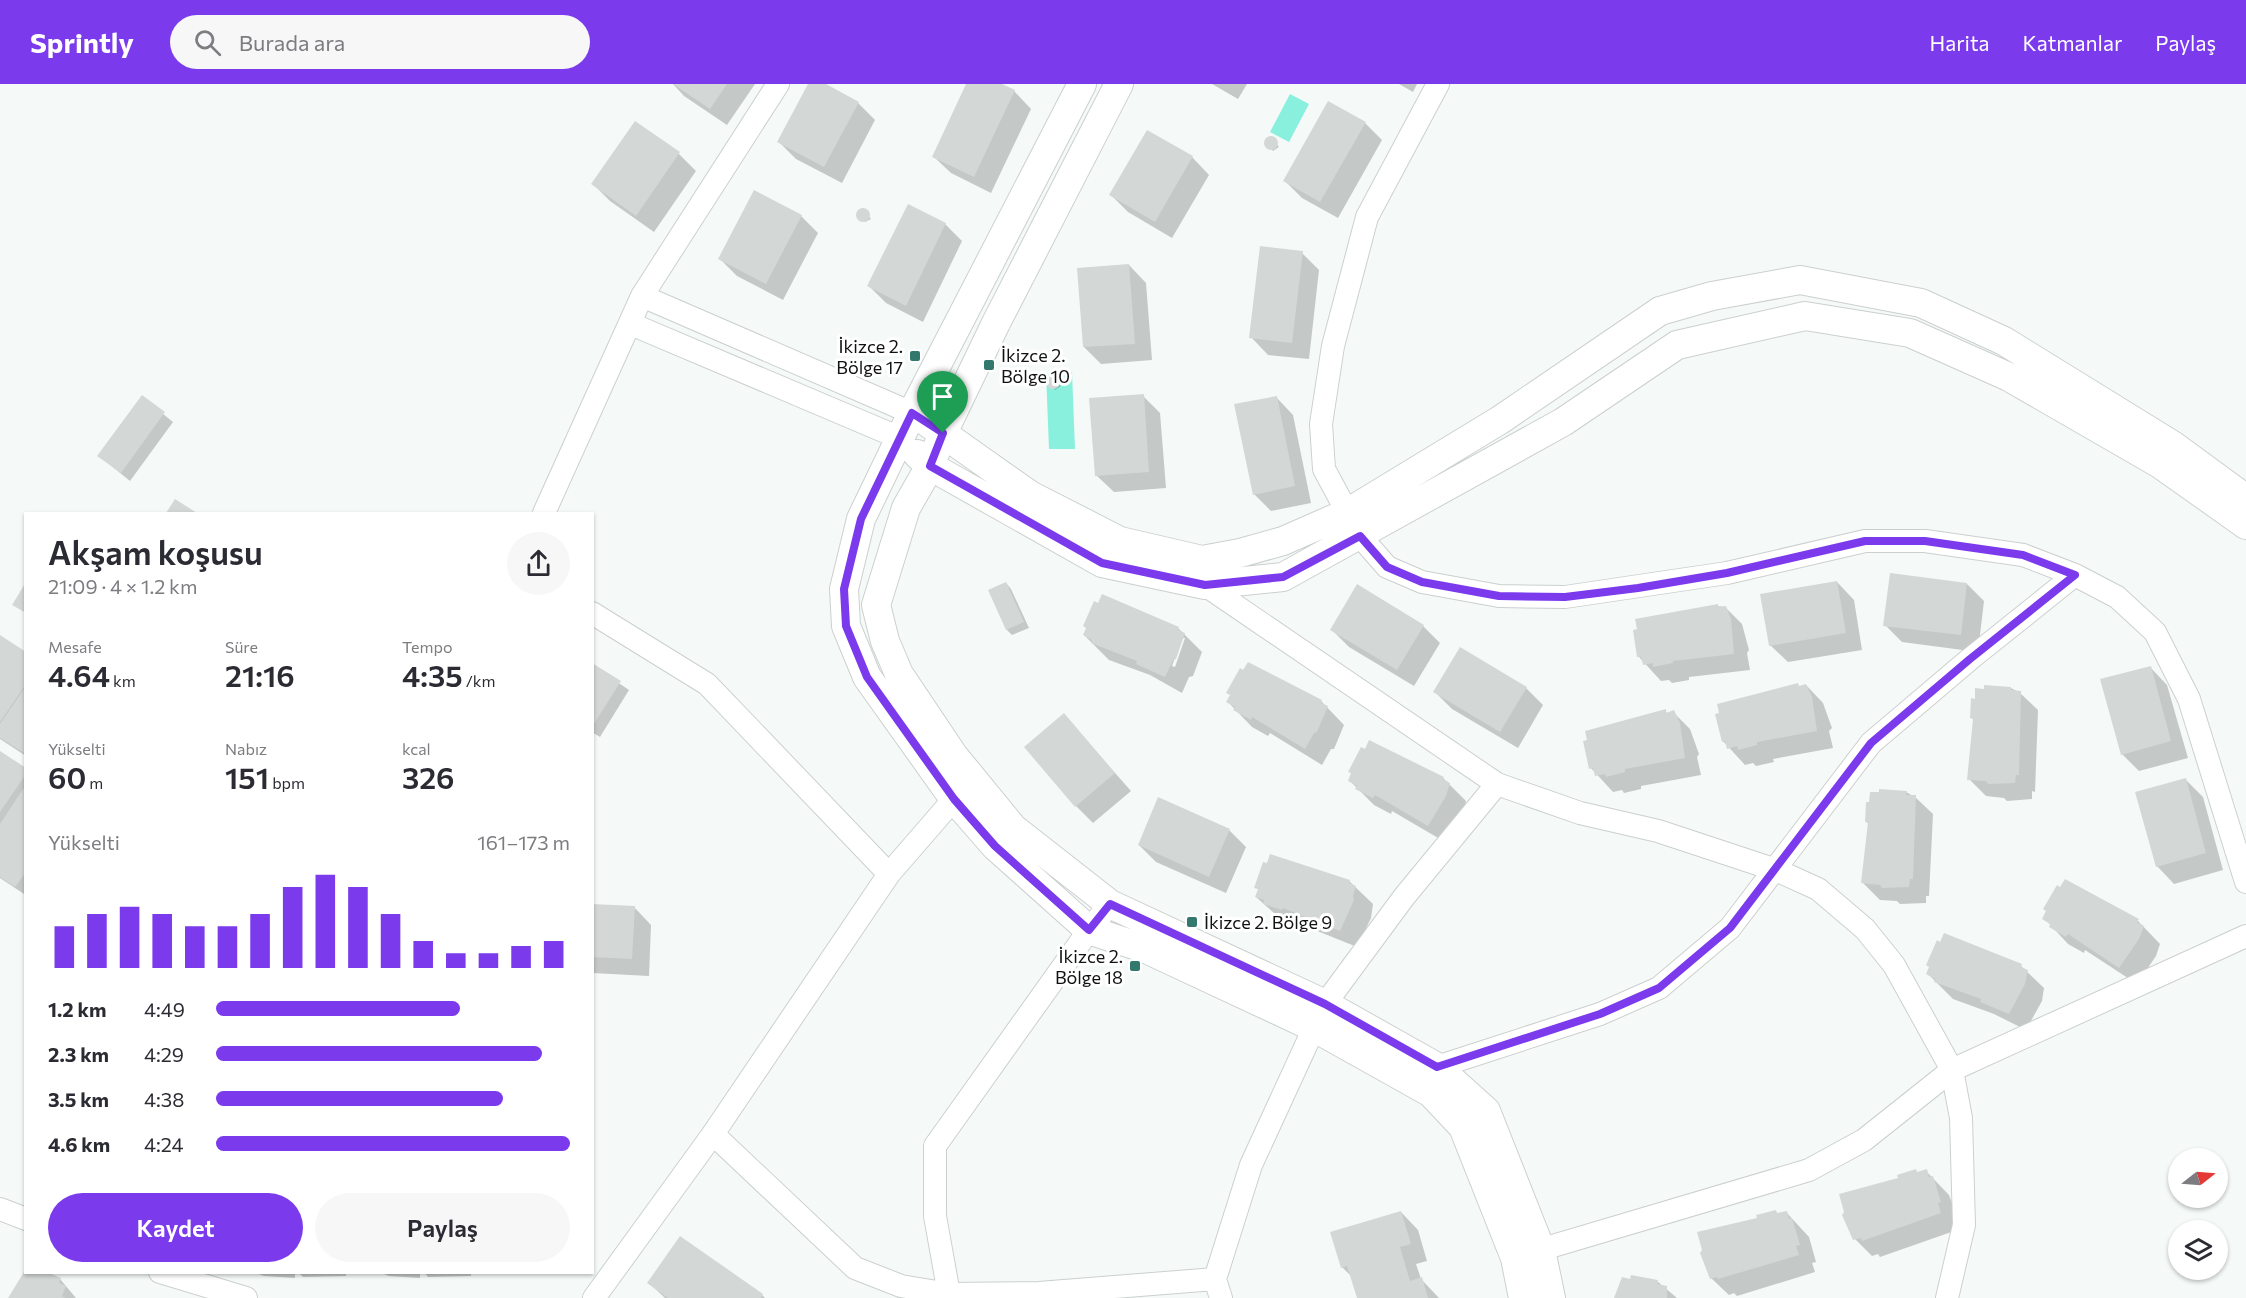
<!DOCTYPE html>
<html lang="tr">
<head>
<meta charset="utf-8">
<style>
  body { margin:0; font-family:Commissioner,sans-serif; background:#f7f7f7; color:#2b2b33; height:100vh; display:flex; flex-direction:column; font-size:22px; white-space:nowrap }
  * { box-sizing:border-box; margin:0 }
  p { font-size:20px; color:#7c7c81 }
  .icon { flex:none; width:33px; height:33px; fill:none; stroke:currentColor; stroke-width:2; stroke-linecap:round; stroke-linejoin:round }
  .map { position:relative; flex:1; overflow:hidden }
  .details { position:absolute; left:24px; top:428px; width:570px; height:762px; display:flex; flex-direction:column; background:#fff; border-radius:0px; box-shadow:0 2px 4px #0004 }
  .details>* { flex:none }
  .needle { width:39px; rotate:73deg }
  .buttons { position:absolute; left:2168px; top:1064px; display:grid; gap:12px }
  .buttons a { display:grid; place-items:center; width:60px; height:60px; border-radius:50%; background:#fff; box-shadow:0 2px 4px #0004; font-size:30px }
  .pin { position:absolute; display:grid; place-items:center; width:51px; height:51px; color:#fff; margin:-62px -26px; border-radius:50% 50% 50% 0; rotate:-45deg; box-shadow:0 0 6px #0007 }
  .pin .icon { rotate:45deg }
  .round { display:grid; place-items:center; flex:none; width:63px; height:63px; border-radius:32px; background:#f7f7f7 }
  .head { display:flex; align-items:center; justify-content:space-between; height:102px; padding:0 24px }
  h1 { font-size:33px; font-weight:600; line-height:45px }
  .figures { display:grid; grid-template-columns:repeat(3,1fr); gap:9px; height:102px; padding:6px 24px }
  .figures div { display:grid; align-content:center }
  .figures b { font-size:30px; font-weight:600 }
  .figures small { font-size:16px; font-weight:400 }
  .figures p { font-size:16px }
  .chart { height:168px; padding:12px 24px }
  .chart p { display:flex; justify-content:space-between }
  .chart svg { width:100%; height:108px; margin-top:6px; stroke:#7c3aed; stroke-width:6 }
  .button { display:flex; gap:12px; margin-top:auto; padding:12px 24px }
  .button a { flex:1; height:69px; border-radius:36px; background:#7c3aed; color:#fff; font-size:24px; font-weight:600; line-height:69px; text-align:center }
  .button a+a { background:#f7f7f7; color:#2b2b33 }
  ul { padding:0 24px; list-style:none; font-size:20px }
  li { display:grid; grid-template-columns:96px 72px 1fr; align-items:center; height:45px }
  li i { height:15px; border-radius:8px; background:#7c3aed }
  header { display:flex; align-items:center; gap:36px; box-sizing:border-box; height:84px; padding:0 30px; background:#7c3aed; color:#fff }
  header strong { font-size:28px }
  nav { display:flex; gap:33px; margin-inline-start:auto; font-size:21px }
  .search { width:420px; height:54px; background:#f7f7f7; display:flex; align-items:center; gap:15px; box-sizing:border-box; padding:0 21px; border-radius:33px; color:#7c7c81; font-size:22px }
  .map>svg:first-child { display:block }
  .green { fill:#88f0dd }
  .shadow { fill:#0003; fill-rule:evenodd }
  .building { fill:#d3d8d7 }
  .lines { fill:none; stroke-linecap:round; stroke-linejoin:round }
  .minor-casing { stroke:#cbd0cf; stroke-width:24 }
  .major-casing { stroke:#cbd0cf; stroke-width:30 }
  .minor { stroke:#fff; stroke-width:22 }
  .major { stroke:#fff; stroke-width:28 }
  .route-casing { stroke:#fff; stroke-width:12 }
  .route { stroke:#7c3aed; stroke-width:8 }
  .poi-dot { fill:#33786d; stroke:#fff; stroke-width:2 }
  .labels { text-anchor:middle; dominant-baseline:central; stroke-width:6; stroke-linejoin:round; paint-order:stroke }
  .poi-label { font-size:18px; fill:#111212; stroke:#fff; text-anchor:end }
</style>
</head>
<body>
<header>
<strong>Sprintly</strong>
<div class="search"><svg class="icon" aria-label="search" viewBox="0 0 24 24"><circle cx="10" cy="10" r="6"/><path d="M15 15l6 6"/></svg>Burada ara</div>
<nav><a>Harita</a><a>Katmanlar</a><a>Paylaş</a></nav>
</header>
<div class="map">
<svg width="2246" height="1214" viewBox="0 0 2246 1214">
  <rect width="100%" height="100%" fill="#f5faf9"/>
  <!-- green -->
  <path class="green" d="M1290,10L1309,20L1289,58L1270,48Z
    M1072,288L1075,365H1049L1046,289Z"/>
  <!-- shadow -->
  <path class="shadow" d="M673,0H755L727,41L684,12Z
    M810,0H823L858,19L875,36L842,99L796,75L779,58Z
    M968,0H999L1014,7L1031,25L991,109L951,89L933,72Z
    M1212,0H1247L1238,15Z
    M1399,0H1417L1413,8Z
    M635,39L679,70L696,87L654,148L610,117L593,100Z
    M1365,39L1382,56L1338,134L1302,114L1285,97Z
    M1272,54L1279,63L1273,67L1266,58Z
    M1192,73L1209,91L1172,154L1128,128L1111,111Z
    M864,126L871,135L865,138L859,130Z
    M801,132L818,149L783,216L737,192L720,175Z
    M945,140L962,157L923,238L886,219L869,202Z
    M1302,169L1319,186L1309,275L1268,271L1251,253Z
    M1129,181L1146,199L1152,276L1101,280L1084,263Z
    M1054,293L1061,302L1055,306L1048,298Z
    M1143,312L1160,329L1166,404L1114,408L1096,391Z
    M142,313L173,338L130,397L99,372Z
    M1276,313L1293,331L1311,419L1271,427L1254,410Z
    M1837,498L1854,516L1862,566L1788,578L1770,561Z
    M1006,499L1011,505L1029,544L1012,551L1007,546Z
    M1967,500L1984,517L1978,568L1902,558L1885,541Z
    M1103,512L1179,545L1202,568L1193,592L1189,593L1182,609L1150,591L1109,576L1084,551ZM1182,554H1185L1175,583L1172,582Z
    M1717,522L1725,523L1742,540L1749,566L1747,569L1750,586L1689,593V596L1672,599L1669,596L1661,597L1639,573Z
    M1423,542L1440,559L1414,602L1349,563L1332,546Z
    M0,555L26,570V672L0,655Z
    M592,581L629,606L600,653L592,648Z
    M2150,583L2167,601L2188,674L2139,687L2122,670Z
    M1798,601L1800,603L1806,601L1823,619L1832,644L1829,647L1833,664L1773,675L1774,678L1756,682L1753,679L1745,681L1723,657Z
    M1526,604L1543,621L1518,664L1452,625L1435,608Z
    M2011,604L2020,609L2038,626L2035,708L2032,707V715L2007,717L2004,714L1986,712L1969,695L1975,637L1972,634Z
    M1321,617L1344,641L1334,665H1331L1322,681L1270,649L1268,652L1252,643L1228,618Z
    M1665,627L1668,630L1673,628L1690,645L1699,670L1697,673L1701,691L1641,702V705L1624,709L1622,706L1613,708L1591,684Z
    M1064,631L1131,707L1093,739L1076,722Z
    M0,669L26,686L24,810L0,794Z
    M1443,694L1466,717L1463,730L1445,758L1392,727L1391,730L1374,721L1350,697Z
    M2185,695L2203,713L2223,786L2174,800L2157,782Z
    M1906,708L1915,713L1933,730L1929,812H1926V819L1900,820L1897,817L1880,816L1863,799L1869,740L1866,738L1880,710Z
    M1229,746L1246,763L1226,809L1156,778L1139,761Z
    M1349,797L1373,820L1371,834L1357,863L1300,840L1299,843L1282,836L1256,813L1259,806L1256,803Z
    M592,821L634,823L651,841L649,892L592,889Z
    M2044,834L2138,837L2160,860L2156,872L2137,900L2085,866L2084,869L2068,860Z
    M2021,882L2044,904L2042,917L2026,946L1994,930L1953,915L1928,890Z
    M1926,1087L1949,1111L1958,1135L1957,1146L1880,1173L1878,1170L1872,1172L1855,1155L1846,1128Z
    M1401,1128L1418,1146L1427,1177L1416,1180L1421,1195L1439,1214H1358L1352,1193L1342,1183Z
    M1786,1128L1809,1153L1816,1178L1812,1179L1815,1188L1737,1212L1734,1209L1729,1211L1711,1194L1778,1131Z
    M26,1187L43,1188L60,1195L76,1214H11Z
    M253,1188H295V1194L264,1192Z
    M298,1188H346V1192L303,1193Z
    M379,1188H420V1194L389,1192Z
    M424,1188H471V1192L428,1193Z
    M1658,1198L1677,1214H1616Z
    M649,1199L762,1211L765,1214H665Z"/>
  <!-- building -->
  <path class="building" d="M673,0H727L710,25Z
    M808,0H826L859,18L824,83L777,58Z
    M966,0H1002L1015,6L974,93L932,73Z
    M1328,17L1366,38L1320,118L1283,97Z
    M635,37L680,68L636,132L591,100Z
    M1147,46L1193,72L1155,138L1109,111Z
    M1264 59a7 7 0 1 1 14 0a7 7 0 1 1-14 0Z
    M754,106L802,131L766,200L718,175Z
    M908,120L946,139L906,222L867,202Z
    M856 131a7 7 0 1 1 14 0a7 7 0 1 1-14 0Z
    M1260,162L1303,167L1292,259L1249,254Z
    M1129,180L1135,260L1083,263L1077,184Z
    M1046 298a7 7 0 1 1 14 0a7 7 0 1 1-14 0Z
    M1144,310L1149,388L1095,392L1089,314Z
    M142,311L165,328L121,389L97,372Z
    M1277,312L1295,402L1253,411L1234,320Z
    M175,415L197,429H166Z
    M1890,489L1967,499L1961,551L1883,542Z
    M1837,497L1846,549L1769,562L1760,510Z
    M26,498V529L12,521Z
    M1006,498L1024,538L1006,546L988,506Z
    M1357,500L1424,541L1397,586L1330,546Z
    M1102,510L1179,543L1178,546L1185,549L1176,575L1173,576L1165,593L1136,580L1137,577L1091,559L1092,556L1083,551L1086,544L1083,542L1094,517L1098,519Z
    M1718,520V523L1726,522L1731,535L1734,570L1673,577V579L1653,583V579L1643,581L1641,573H1637L1633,546L1637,545L1635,535Z
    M0,551L26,568V600L0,638Z
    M1460,563L1527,603L1500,648L1433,608Z
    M1248,578L1322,616L1321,619L1328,622L1317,648L1314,649L1305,665L1252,633L1251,636L1233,626L1235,623L1226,618L1230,611L1226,609L1240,584L1243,586Z
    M592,579L621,597L592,643Z
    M2151,582L2171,657L2121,671L2100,595Z
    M1798,599L1799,602L1806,600L1812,613L1817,647L1757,658V661L1738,666L1737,662L1727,665L1725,657L1722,658L1715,630L1719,629L1717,620Z
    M1984,601L2011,603V606L2021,607L2019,691H2016L2015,699L1988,700L1986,697L1967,696L1973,635L1970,634L1971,614L1975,615V604L1984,605Z
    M26,602V670L0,654V640Z
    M1666,625V629L1674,626L1680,639L1685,674L1625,685V688L1606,693L1605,690L1595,692L1593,684L1589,685L1583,657L1587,656L1585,647Z
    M1064,629L1115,689L1075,723L1024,663Z
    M1369,656L1444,693L1443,695L1450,699L1446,712L1428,742L1375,711L1373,714L1355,705L1357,702L1348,697L1351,689L1348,688L1361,663L1365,665Z
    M0,667L26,684V690L0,728Z
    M2186,694L2206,769L2156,783L2135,708Z
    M23,705L26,707V788L15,803L0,793V740Z
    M1879,705L1907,707L1906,711H1916L1913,795H1910L1909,803L1882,804L1880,801L1861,799L1868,738H1865L1866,718H1869L1870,708H1879Z
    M1158,713L1230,745L1209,793L1138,761Z
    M1270,770L1350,796L1349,799L1356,802L1353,812L1354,816L1340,847L1283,824L1282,826L1263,820L1264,816L1255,813L1258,805L1254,804L1263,778L1267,779Z
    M2065,795L2139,835L2137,838L2144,842L2139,855L2119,884L2068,850L2066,853L2049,843L2050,840L2042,835L2046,827L2043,825L2057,801L2060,803Z
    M592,820L635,822L632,875L592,873Z
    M1944,849L2022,880L2021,883L2028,886L2025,900L2009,930L1980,918L1981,915L1934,898L1935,895L1926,890L1929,883L1926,881L1937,856L1940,858Z
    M1916,1085L1917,1088L1927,1085L1929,1093L1933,1092L1941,1118L1938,1119L1941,1129L1862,1157L1861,1154L1853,1156L1842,1131L1844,1128L1839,1110L1898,1094L1897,1091Z
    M1776,1126L1777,1129L1787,1127L1789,1135L1792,1134L1800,1161L1796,1162L1799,1171L1718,1195L1717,1193L1710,1195L1700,1169L1702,1166L1697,1148L1757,1134L1756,1131Z
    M1401,1127L1411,1160L1400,1163L1410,1197L1422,1193L1428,1214H1357L1347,1182L1341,1184L1330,1148Z
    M680,1152L763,1210L761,1214H668L647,1199Z
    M24,1188H47L61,1194L59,1199L66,1202L62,1212L65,1214H8Z
    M1631,1191L1658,1196L1657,1200L1667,1202V1214H1614L1622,1193L1630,1195Z"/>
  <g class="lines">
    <!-- minor casing -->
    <g class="minor-casing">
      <path id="minor" d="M1438,0L1367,133L1333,262L1321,340L1324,385L1360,452L1387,483L1422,498L1499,512L1565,513L1727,489L1865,457H1925L2023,471L2075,491L2117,513L2155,548L2189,615L2246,798
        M642,212L912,329
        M631,240L900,354
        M544,429L642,212L778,0
        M1205,501L1497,700L1580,729L1658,747L1776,786L1818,805L1865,845L1894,881L1952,986L1961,1034L1964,1141L1947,1214
        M592,529L707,600L889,790
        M1437,983L1600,930L1659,904L1730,844L1871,659L1970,575L2075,491
        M713,1050L855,1184L901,1202L949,1210L1039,1209L1215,1195
        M0,1125L26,1135
        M1526,1170L1809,1086L1864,1056L1952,986L2246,852
        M160,1188L246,1214
        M949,1210L935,1132V1062L1089,846L1110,820
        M594,1214L713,1050L889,790L954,715
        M1221,1214L1215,1195L1251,1081L1325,920L1404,813L1497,700"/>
    </g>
    <!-- major casing -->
    <g class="major-casing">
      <path id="major" d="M1082,0L912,329L861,435L844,505L846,542L867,593L954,715L995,762L1089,846L1146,865L1313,943L1431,1009L1463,1043L1515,1174L1523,1214
        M1119,0L996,239L943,349L930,382L906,424L876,521L885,557L899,590L954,672L1013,744L1110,820L1325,920L1437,983L1486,1027L1541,1166L1551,1214
        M928,339L1030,411L1120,457L1202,476L1240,469L1283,457L1347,429L1500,336L1660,227L1712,212L1800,196L1921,219L2004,257L2174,362L2246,415
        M917,370L930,382L1102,479L1205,501L1283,493L1563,338L1677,261L1805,232L1910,249L2009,293L2160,380L2246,441"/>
    </g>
    <!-- minor -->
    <use href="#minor" class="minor"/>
    <!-- major -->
    <use href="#major" class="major"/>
  </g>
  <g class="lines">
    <!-- route casing -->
    <g class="route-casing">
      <path id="route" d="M912,329L943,349L930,382L1102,479L1205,501L1283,493L1360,452L1387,483L1422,498L1499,512L1565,513L1638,504L1727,489L1865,457H1925L2023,471L2075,491L1970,575L1871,659L1730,844L1659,904L1600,930L1437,983L1325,920L1110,820L1089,846L995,762L954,715L867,593L846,542L844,505L861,435Z"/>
    </g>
    <!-- route -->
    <use href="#route" class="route"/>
  </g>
  <!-- markers -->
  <g class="poi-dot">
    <rect x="909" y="266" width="12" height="12" rx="3"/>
    <rect x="983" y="275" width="12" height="12" rx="3"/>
    <rect x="1186" y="832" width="12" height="12" rx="3"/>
    <rect x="1129" y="876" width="12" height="12" rx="3"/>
  </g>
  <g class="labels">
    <!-- poi labels -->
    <g class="poi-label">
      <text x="903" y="262">İkizce 2.<tspan x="903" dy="21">Bölge 17</tspan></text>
      <text x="1001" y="271" text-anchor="start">İkizce 2.<tspan x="1001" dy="21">Bölge 10</tspan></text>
      <text x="1204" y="838" text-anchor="start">İkizce 2. Bölge 9</text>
      <text x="1123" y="872">İkizce 2.<tspan x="1123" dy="21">Bölge 18</tspan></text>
    </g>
  </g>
</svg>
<div class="buttons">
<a><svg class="needle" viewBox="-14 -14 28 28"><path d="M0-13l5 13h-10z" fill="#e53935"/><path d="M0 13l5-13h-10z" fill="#7c7c81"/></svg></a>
<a><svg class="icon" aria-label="layers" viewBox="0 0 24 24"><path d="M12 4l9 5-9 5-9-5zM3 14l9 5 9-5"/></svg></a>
</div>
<div class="pin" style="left:943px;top:349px;background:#1e9e55"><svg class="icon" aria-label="arrive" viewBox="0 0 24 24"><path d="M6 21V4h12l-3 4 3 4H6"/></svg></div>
<section class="details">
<div class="head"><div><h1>Akşam koşusu</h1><p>21:09 · 4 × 1.2 km</p></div><a class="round"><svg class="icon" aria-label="share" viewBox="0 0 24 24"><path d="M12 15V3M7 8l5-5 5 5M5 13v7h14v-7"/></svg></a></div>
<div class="figures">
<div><p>Mesafe</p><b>4.64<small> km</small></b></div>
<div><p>Süre</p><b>21:16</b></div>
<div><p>Tempo</p><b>4:35<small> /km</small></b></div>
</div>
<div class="figures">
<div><p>Yükselti</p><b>60<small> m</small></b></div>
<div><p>Nabız</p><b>151<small> bpm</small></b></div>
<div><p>kcal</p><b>326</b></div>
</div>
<div class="chart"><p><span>Yükselti</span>161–173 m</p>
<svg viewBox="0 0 160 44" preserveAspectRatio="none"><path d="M5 44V27M15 44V22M25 44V19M35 44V22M45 44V27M55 44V27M65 44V22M75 44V11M85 44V6M95 44V11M105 44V22M115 44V33M125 44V38M135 44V38M145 44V35M155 44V33"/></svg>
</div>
<ul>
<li><b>1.2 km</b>4:49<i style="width:69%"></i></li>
<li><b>2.3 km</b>4:29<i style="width:92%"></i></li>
<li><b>3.5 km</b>4:38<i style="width:81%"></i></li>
<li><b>4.6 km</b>4:24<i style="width:100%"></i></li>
</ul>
<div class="button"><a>Kaydet</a><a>Paylaş</a></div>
</section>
</div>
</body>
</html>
